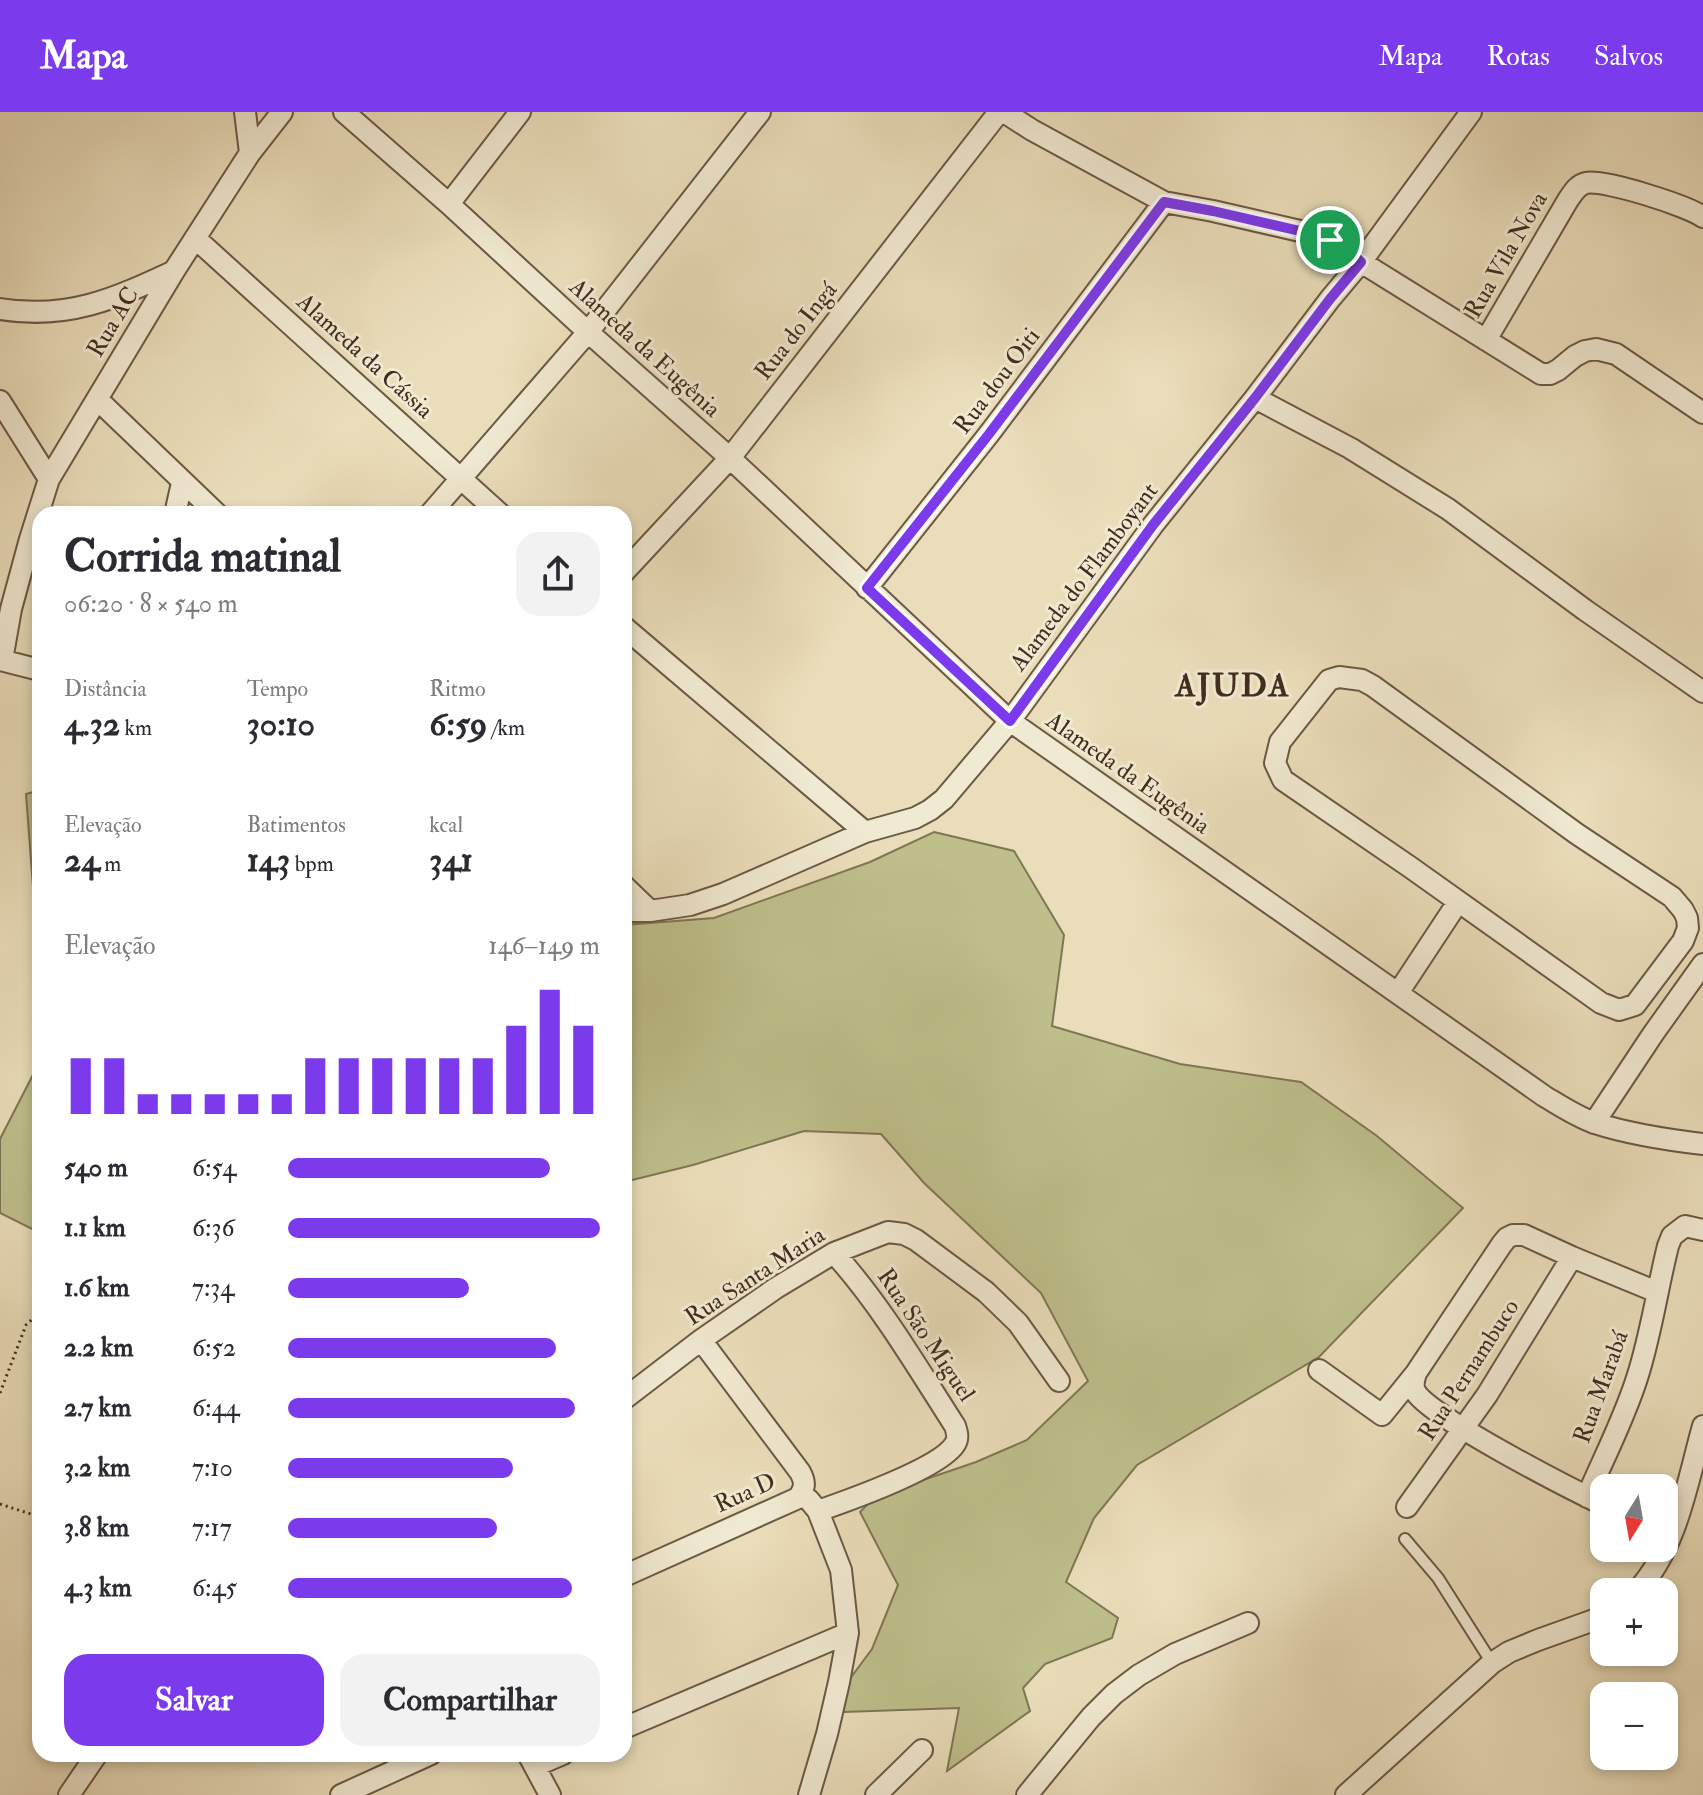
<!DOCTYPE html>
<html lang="pt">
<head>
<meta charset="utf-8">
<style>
  body { margin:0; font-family:"IM FELL Double Pica",serif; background:#f2f2f3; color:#2b2b33; height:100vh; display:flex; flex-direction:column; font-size:30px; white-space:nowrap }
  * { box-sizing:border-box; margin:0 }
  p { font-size:26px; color:#7c7c81 }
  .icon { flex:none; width:44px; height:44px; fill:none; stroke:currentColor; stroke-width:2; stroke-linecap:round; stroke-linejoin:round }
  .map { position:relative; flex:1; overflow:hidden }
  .panel { position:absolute; left:32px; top:394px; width:600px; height:1256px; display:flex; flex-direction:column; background:#fff; border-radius:24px; box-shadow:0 4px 12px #0003 }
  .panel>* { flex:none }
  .needle { width:52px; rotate:191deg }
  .tools { position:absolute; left:1590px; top:1362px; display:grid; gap:16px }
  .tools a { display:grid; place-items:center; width:88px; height:88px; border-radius:16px; background:#fff; box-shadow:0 4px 12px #0003; font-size:40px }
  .pin { position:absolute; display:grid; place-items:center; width:68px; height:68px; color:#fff; margin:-34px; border:4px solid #fff; border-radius:50%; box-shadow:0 2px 8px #0007 }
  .round { display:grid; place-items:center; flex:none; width:84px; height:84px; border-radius:24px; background:#f2f2f3 }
  .summary { display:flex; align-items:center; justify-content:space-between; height:136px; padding:0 32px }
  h1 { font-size:44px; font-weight:800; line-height:60px }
  .stats { display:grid; grid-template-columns:repeat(3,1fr); gap:12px; height:136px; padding:8px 32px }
  .stats div { display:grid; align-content:center }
  .stats b { font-size:34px; font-weight:800 }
  .stats small { font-size:22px; font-weight:400 }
  .stats p { font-size:22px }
  .chart { height:224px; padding:16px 32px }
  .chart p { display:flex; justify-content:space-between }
  .chart svg { width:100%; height:144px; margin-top:8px; stroke:#7c3aed; stroke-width:6 }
  .primary-button { display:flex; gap:16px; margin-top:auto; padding:16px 32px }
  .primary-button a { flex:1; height:92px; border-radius:24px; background:#7c3aed; color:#fff; font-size:32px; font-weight:800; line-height:92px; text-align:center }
  .primary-button a+a { background:#f2f2f3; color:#2b2b33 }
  ul { padding:0 32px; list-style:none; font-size:26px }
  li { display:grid; grid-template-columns:128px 96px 1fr; align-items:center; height:60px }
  li i { height:20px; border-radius:10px; background:#7c3aed }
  header { display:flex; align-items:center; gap:48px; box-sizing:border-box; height:112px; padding:0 40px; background:#7c3aed; color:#fff }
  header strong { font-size:38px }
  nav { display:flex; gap:44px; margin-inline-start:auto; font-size:28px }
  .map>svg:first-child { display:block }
  .green { fill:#bebf8b; stroke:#807654; stroke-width:2 }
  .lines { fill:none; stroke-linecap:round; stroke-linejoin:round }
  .lane-casing { stroke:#6c5845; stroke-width:14 }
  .street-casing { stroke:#6c5845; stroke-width:24 }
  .path { stroke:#422c1e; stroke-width:3; stroke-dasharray:2 4; stroke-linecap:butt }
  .lane { stroke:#f1ead2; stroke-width:10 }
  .street { stroke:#f1ead2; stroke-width:20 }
  .route-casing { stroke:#fff; stroke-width:16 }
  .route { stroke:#7c3aed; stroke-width:10 }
  .labels { text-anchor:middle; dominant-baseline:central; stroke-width:6; stroke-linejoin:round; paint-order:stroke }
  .street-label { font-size:24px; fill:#422c1e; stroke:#f1ead2 }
  .district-label { font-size:32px; font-weight:bold; letter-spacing:2px; fill:#422c1e; stroke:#f1ead2 }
</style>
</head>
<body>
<header>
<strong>Mapa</strong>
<nav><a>Mapa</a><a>Rotas</a><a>Salvos</a></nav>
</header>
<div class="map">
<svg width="1703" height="1683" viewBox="0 0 1703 1683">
  <rect width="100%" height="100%" fill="#eadeba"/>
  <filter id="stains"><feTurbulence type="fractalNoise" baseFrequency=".0025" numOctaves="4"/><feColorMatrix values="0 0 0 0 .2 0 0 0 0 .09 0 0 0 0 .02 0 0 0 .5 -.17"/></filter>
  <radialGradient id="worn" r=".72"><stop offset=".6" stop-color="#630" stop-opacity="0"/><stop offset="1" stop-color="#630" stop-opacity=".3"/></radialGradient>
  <!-- green -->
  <path class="green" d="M40,678V868L26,682Z
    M934,720L1014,739L1064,823L1052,914L1180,952L1301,970L1377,1024L1463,1096L1319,1245L1137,1353L1094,1406L1066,1470L1118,1506L1112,1526L1045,1552L1023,1576L1030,1599L947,1659L959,1596L844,1600L843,1576L872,1537L898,1473L860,1400L876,1384L976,1350L1027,1328L1088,1269L1041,1181L924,1071L881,1022L804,1019L693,1053L624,1070V813L714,806L870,750Z
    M40,949V1121L0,1101V1027Z"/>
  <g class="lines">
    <!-- lane casing -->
    <g class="lane-casing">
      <path id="lane" d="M1405,1427L1438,1466L1492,1551"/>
    </g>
    <!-- street casing -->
    <g class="street-casing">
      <path id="street" d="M245,0L250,41
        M344,0L449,92L588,220L730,346L1010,609L1544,984C1561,994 1577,1005 1595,1011C1629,1022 1668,1028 1703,1032
        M1004,0L1032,18L1164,90L1213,99L1313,122L1344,135L1361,150L1541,262H1550L1558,258L1575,244L1585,239L1596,237L1616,242L1703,301
        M449,92L520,0
        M195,126L500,402
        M0,197C68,208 114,187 174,159
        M1486,228L1568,88C1573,81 1577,73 1586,71C1604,67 1688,94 1703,105
        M1255,286L1350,336L1448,397L1585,498L1703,580
        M97,287L217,402
        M0,289L49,367
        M175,402L182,371
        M430,402L588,220L760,0
        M624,460L730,346L999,0
        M867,476L989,322L1164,90
        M624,515L865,720
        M0,548L40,558
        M2,548L11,497L30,427L49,367L174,159L250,41L282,0
        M1339,565L1362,568L1373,574L1577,722L1672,785L1683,798L1687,806L1688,816L1683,829L1635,893L1619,898L1601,891L1410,755L1283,668L1275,651L1280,630L1329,568Z
        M624,774L650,799
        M624,799H650L690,793L723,782L865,720L915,706L930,698L944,687L1010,609L1153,413L1255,286L1330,187L1361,150L1471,0
        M1398,881L1458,790
        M1594,1011L1653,922L1703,852
        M1319,1258L1382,1303L1416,1261
        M624,1287L701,1228L776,1176L834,1141L888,1120L904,1122L916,1128L986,1180L1018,1211L1059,1269
        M1587,1385C1604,1345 1624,1307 1637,1266C1651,1223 1657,1178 1668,1134L1672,1124L1685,1114L1703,1118
        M1604,1393C1573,1378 1427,1304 1415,1279C1412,1273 1414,1268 1416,1261L1502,1132L1507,1126L1513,1123H1524L1572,1145L1657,1180
        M1407,1395L1487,1283L1572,1145
        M818,1399C847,1389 941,1356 955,1332C959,1326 957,1320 955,1314C917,1255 881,1193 834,1141
        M624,1464L798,1386C805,1376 806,1371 800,1360L701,1228
        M1636,1480C1678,1435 1687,1371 1703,1314
        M624,1616L848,1521
        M528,1642L550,1683
        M535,1654L563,1642
        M69,1683L97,1642
        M341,1683L431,1642
        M809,1683L827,1622L839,1570L848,1521L841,1458L818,1399L809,1388
        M876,1683L922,1638
        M1027,1683L1091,1605L1114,1582L1139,1563L1175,1542L1248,1511
        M1346,1683L1492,1551L1509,1540L1538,1528L1594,1508L1604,1502"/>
    </g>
    <!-- path -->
    <path class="path" d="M0,1281L26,1213L40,1200
      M0,1392L40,1405"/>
    <!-- lane -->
    <use href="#lane" class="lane"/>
    <!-- street -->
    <use href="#street" class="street"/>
  </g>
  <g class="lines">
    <!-- route casing -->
    <g class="route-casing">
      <path id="route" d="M1164,90L1213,99L1313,122L1344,135L1361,150L1330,187L1255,286L1153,413L1010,609L867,476L989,322Z"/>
    </g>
    <!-- route -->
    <use href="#route" class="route"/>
  </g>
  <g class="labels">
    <!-- street labels -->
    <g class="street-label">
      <text transform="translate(1506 143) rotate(-60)">Rua Vila Nova</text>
      <text transform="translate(113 210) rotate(-59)">Rua AC</text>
      <text transform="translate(796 219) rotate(-52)">Rua do Ingá</text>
      <text transform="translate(645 236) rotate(42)">Alameda da Eugênia</text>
      <text transform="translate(365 244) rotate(42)">Alameda da Cássia</text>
      <text transform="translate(997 269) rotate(-53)">Rua dou Oiti</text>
      <text transform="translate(1084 465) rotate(-53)">Alameda do Flamboyant</text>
      <text transform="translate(1128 661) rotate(35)">Alameda da Eugênia</text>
      <text transform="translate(755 1164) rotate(-33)">Rua Santa Maria</text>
      <text transform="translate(926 1223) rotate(56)">Rua São Miguel</text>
      <text transform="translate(1469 1258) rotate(-57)">Rua Pernambuco</text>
      <text transform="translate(1601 1275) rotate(-70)">Rua Marabá</text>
      <text transform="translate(745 1381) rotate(-24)">Rua D</text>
    </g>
    <!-- district labels -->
    <g class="district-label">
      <text x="1233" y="574">AJUDA</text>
    </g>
  </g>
  <rect width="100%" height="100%" filter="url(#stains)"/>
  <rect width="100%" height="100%" fill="url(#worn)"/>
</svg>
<div class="tools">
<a><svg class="needle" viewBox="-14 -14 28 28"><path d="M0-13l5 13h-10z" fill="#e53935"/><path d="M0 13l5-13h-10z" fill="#7c7c81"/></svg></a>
<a>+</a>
<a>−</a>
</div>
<div class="pin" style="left:1330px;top:128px;background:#1e9e55"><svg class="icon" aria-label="arrive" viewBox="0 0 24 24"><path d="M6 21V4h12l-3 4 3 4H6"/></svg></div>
<section class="panel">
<div class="summary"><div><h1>Corrida matinal</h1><p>06:20 · 8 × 540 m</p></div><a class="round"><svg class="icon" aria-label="share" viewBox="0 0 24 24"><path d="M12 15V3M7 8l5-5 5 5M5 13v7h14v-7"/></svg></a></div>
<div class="stats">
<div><p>Distância</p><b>4.32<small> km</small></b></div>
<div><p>Tempo</p><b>30:10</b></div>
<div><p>Ritmo</p><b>6:59<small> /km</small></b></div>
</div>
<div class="stats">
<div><p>Elevação</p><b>24<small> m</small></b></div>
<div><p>Batimentos</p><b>143<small> bpm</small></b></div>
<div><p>kcal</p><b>341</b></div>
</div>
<div class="chart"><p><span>Elevação</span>146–149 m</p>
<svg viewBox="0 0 160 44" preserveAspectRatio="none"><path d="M5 44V27M15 44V27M25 44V38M35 44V38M45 44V38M55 44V38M65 44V38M75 44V27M85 44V27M95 44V27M105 44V27M115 44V27M125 44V27M135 44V17M145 44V6M155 44V17"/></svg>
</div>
<ul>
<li><b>540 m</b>6:54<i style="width:84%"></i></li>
<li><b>1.1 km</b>6:36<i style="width:100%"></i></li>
<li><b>1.6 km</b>7:34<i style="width:58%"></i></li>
<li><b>2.2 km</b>6:52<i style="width:86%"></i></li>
<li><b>2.7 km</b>6:44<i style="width:92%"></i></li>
<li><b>3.2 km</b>7:10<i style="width:72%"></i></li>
<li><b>3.8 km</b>7:17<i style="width:67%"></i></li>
<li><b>4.3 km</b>6:45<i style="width:91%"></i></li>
</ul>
<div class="primary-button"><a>Salvar</a><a>Compartilhar</a></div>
</section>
</div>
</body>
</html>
